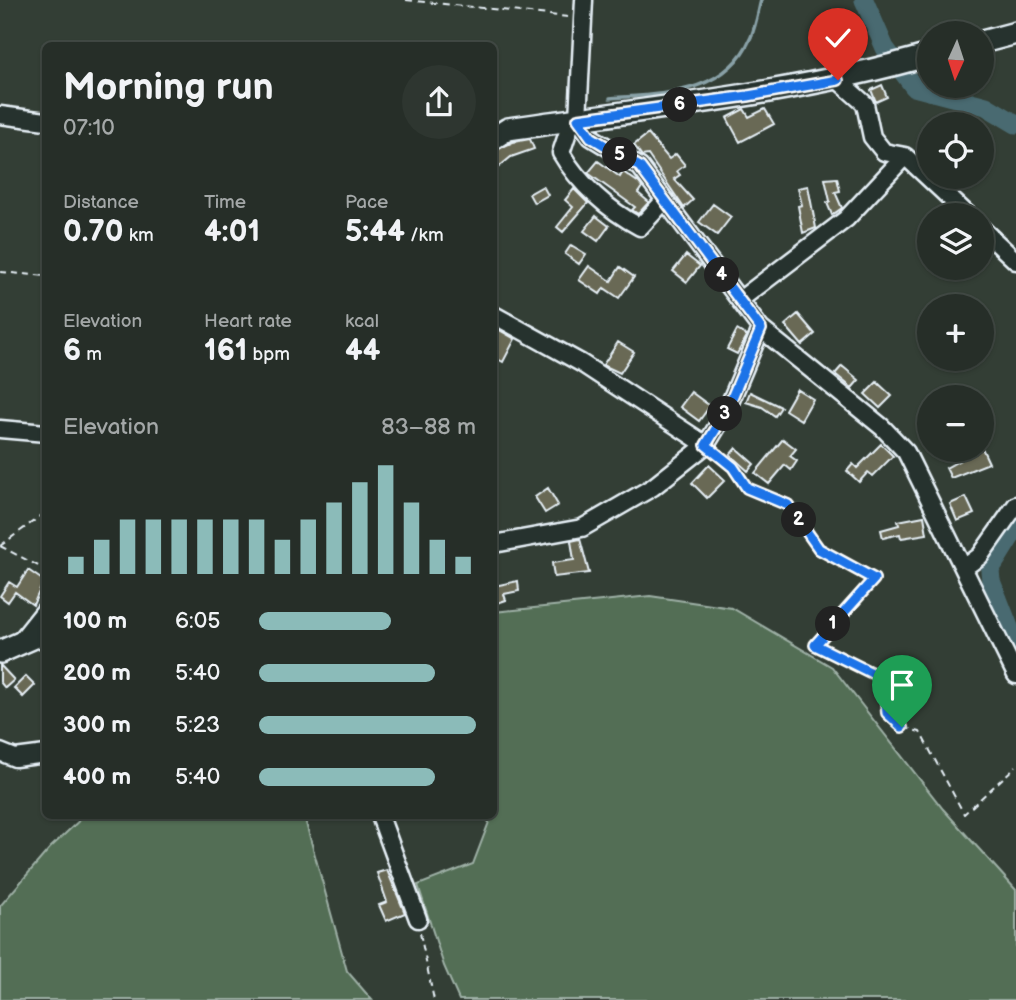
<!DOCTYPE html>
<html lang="en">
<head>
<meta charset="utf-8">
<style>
  body { margin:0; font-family:"Balsamiq Sans",sans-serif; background:#2e3630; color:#f1f3f6; height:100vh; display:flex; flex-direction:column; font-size:26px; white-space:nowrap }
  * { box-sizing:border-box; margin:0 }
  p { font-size:23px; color:#a4a8a8 }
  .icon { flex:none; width:38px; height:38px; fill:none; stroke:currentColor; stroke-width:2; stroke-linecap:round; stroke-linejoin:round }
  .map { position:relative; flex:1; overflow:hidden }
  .side { position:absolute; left:42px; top:42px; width:455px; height:777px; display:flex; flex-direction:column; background:#262e28; border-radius:10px; box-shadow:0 2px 5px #0004,0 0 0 2px #424a45 }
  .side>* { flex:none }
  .needle { width:46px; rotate:183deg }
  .tools { position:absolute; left:917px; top:21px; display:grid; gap:14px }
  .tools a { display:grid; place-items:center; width:77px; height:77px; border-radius:50%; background:#262e28; box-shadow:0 2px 5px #0004,0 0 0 2px #424a45; font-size:35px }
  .pin { position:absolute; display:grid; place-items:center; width:60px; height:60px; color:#fff; margin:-72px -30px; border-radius:50% 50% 50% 0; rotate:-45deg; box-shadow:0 0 7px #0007 }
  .pin .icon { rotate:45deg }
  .km { position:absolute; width:35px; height:35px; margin:-18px; border-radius:50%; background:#222; color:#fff; font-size:19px; line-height:35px; text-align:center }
  .round { display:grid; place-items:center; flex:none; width:74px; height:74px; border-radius:37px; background:#2e3630 }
  .overview { display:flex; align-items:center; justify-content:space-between; height:119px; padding:0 21px }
  h1 { font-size:38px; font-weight:700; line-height:52px }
  .metrics { display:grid; grid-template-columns:repeat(3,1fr); gap:10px; height:119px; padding:7px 21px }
  .metrics div { display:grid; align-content:center }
  .metrics b { font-size:30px; font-weight:700 }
  .metrics small { font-size:19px; font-weight:400 }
  .metrics p { font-size:19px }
  .chart { height:196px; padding:14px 21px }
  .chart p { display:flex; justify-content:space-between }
  .chart svg { width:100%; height:126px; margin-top:7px; stroke:#8bbbb9; stroke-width:6 }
  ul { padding:0 21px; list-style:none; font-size:23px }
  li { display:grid; grid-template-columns:112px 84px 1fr; align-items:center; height:52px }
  li i { height:18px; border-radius:9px; background:#8bbbb9 }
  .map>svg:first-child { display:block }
  .green { fill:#536e55; stroke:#9eb0a6; stroke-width:2 }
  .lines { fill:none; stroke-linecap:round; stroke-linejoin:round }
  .stream { stroke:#89a1a7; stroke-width:3.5 }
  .river { stroke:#4a6b71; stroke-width:19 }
  .building { fill:#696954; stroke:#e8f1f8; stroke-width:2 }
  .minor-casing { stroke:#e8f1f8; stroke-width:21 }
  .major-casing { stroke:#e8f1f8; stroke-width:26 }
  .path { stroke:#e8f1f8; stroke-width:2; stroke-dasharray:7 5; stroke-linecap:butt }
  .minor { stroke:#26332d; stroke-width:16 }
  .major { stroke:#26332d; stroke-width:21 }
  .route-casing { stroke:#fff; stroke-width:14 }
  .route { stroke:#1a73e8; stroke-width:9 }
</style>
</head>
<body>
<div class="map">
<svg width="1016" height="1000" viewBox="0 0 1016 1000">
  <rect width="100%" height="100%" fill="#333e35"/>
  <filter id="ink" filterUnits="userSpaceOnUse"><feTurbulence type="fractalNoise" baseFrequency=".0143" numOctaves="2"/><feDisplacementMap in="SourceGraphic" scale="14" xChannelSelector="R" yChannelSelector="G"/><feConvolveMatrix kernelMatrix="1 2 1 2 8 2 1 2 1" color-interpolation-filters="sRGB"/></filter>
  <g filter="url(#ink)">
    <!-- green -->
    <path class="green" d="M650,596L732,608L832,667L943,809L1016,890V1000H459L444,966L418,885L473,864L489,822L483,816H494V612Z
      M84,816H304L347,971L372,1000H0V906L50,848Z"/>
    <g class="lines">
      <!-- stream -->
      <path class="stream" d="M610,98C663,94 726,95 751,37C756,25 758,12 761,0"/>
      <!-- river -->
      <path class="river" d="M864,0L885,48L914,87L986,106L1016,124
        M1016,528L990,570L991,581L1016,645"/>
    </g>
    <!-- building -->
    <path class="building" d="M882,85L887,97L876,102L871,90Z
      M744,109L749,117L765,109L774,124L740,142L727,118Z
      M648,134L669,159L676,154L685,165L677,171L680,175L674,179L693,200L684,208L648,155L642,156L634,145Z
      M530,139L534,149L511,157L494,171V151L513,142Z
      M598,161L620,177L623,172L639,183L642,187L638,193L649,202L638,214L632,210L635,207L588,173Z
      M837,178L840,191L835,192L842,208L832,215L827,203L830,201L825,179Z
      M543,186L548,195L534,203L529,194Z
      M808,186L816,228L803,233L798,206L802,205L798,188Z
      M574,189L588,203L563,232L557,227L573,207L565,200Z
      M713,204L731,217L717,235L699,222Z
      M596,216L609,226L598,241L584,231Z
      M571,245L586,254L579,264L565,254Z
      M686,255L700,266L687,282L673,271Z
      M589,266L611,281L620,267L634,277L619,298L604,288L600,294L579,280Z
      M798,314L815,334L802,345L785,325Z
      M494,327L515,339L503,362L494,357Z
      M737,330L747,336L737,354L727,349Z
      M618,342L634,352L620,373L603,365Z
      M842,366L859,380L852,388L835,374Z
      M877,382L892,396L880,408L865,394Z
      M797,389L813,399L801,420L785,410Z
      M691,392L710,406L699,421L680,407Z
      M750,392L781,407L775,416L762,407L746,402Z
      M783,439L796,449L790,456L797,461L791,470L785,465L769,484L755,473Z
      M881,444L893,456L873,476L868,472L859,482L847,471L853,464L857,468Z
      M736,448L754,464L748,471L730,455Z
      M982,448L989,463L951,478L946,468Z
      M709,465L725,480L707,498L692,483Z
      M548,488L558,505L545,513L535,497Z
      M966,497L974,514L957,521L950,504Z
      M924,516L927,534L901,538L900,534L883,538L881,530L899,525L898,521Z
      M580,539L589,573L554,577L552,563L574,560L571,541Z
      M28,570L44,581L33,605L15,592L8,602L0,596L9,582L17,587Z
      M518,581L519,591L504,594L506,600L494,604V586Z
      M0,665L14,680L5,688L0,682Z
      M26,676L35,685L23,697L14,688Z
      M387,870L405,913L386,921L379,905L387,902L377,873Z"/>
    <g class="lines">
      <!-- minor casing -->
      <g class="minor-casing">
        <path id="minor" d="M584,0L578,119L591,137L640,167L761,329L882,427L906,452L1016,675
          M838,80L865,104L872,137L884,152L905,156L968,215
          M0,115L46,121
          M572,120L561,153C579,184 608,210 640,227L665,200
          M982,229L1016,261
          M741,299L846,219L905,156
          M494,315L581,363L706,445
          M0,429L46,433
          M494,544L582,528L653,487L706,445L726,412L761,329
          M964,568L980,556L1016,505
          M19,643L46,609
          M0,752L15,758L46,754
          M380,816L418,919"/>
      </g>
      <!-- major casing -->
      <g class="major-casing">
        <path id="major" d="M982,42L1016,33
          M494,138L508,129C650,108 791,95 929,55
          M0,652L46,632"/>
      </g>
      <!-- path -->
      <path class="path" d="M406,0L568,17
        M0,272L46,276
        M715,452L733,467L747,488L788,505L819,549L874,579L815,645L884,679L886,713L902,727L920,732L964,814L1016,766
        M0,546L46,512
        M0,546L46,570
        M420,933L434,1000"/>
      <!-- minor -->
      <use href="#minor" class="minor"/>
      <!-- major -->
      <use href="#major" class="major"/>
    </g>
  </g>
  <g class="lines" filter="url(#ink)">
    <!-- route casing -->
    <g class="route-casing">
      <path id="route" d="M838,80L748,96L578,119L591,137L640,167L761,329L726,412L706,445L733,467L747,488L788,505L819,549L874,579L815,645L884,679L887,713L902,727"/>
    </g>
    <!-- route -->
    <use href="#route" class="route"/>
  </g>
</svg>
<div class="tools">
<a><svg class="needle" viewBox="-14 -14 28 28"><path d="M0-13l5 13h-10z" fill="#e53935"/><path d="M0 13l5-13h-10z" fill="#a4a8a8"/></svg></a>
<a><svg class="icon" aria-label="locate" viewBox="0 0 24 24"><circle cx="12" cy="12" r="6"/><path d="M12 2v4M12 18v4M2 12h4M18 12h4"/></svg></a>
<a><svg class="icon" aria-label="layers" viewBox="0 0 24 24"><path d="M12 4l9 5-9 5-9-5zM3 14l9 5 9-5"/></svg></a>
<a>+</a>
<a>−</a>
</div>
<div class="pin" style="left:902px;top:727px;background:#1e9e55"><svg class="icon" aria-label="arrive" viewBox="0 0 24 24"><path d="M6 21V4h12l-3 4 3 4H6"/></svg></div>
<div class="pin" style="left:838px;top:80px;background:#d93025"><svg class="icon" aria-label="check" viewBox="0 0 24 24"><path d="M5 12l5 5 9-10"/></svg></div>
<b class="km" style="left:833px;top:624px">1</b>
<b class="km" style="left:799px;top:520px">2</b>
<b class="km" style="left:725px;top:414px">3</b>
<b class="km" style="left:722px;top:275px">4</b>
<b class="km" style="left:620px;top:155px">5</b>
<b class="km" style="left:680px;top:105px">6</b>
<section class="side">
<div class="overview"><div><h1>Morning run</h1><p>07:10</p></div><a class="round"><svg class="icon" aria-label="share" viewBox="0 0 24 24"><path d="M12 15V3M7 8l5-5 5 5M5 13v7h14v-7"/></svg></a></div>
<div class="metrics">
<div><p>Distance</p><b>0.70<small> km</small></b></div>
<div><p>Time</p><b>4:01</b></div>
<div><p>Pace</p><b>5:44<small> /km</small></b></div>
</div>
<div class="metrics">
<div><p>Elevation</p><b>6<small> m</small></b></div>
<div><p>Heart rate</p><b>161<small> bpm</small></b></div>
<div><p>kcal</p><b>44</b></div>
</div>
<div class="chart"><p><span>Elevation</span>83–88 m</p>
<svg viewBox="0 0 160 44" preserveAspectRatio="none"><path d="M5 44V38M15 44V32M25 44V25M35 44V25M45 44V25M55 44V25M65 44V25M75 44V25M85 44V32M95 44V25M105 44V19M115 44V12M125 44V6M135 44V19M145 44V32M155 44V38"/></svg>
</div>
<ul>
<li><b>100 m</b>6:05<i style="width:61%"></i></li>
<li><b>200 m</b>5:40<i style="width:81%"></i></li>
<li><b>300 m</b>5:23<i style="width:100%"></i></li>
<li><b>400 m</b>5:40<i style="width:81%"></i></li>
</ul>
</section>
</div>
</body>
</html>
